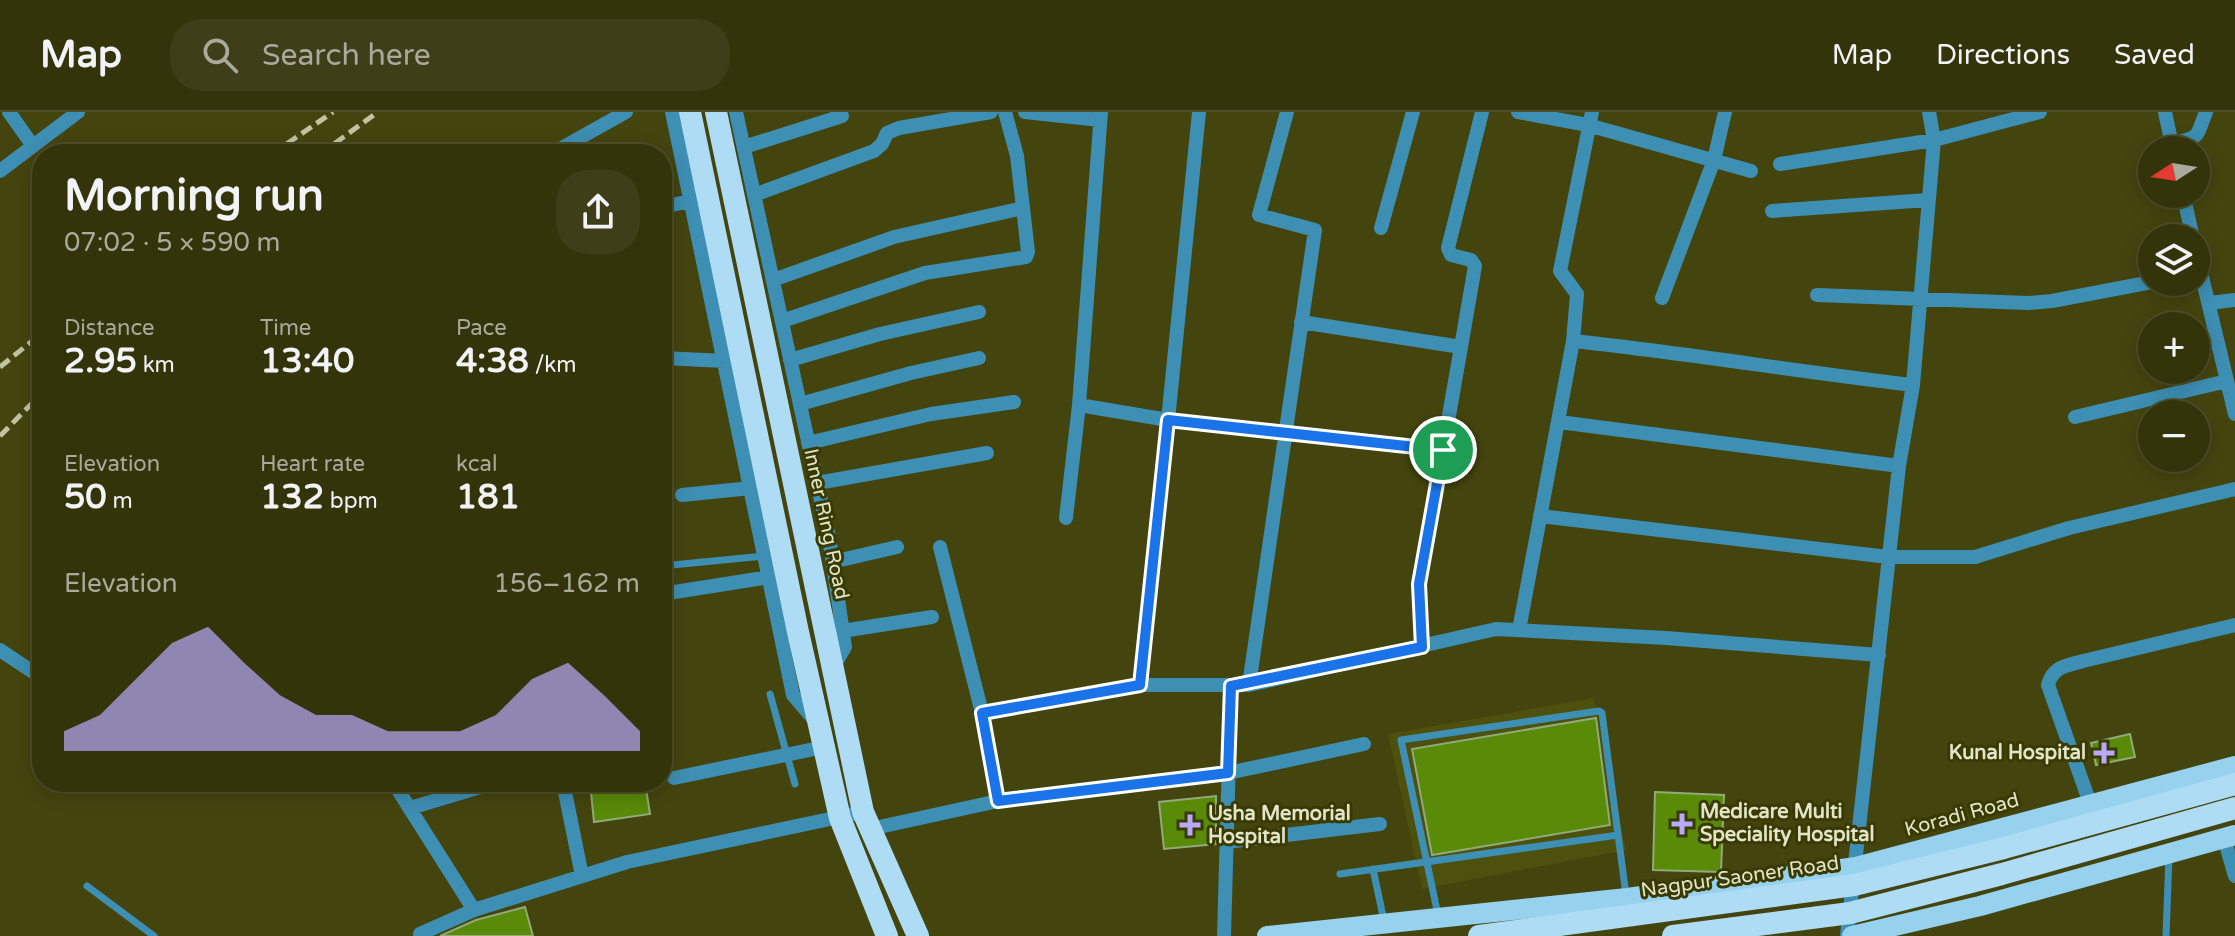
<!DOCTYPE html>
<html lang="en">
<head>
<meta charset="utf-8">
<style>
  body { margin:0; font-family:"Varela Round",sans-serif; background:#3e3f18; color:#f1f3f6; height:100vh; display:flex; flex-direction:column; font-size:30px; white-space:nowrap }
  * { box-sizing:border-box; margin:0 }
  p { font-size:26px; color:#a9aa9c }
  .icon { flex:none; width:44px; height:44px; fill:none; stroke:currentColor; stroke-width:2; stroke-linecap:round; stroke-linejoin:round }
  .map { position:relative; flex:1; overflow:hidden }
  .sheet { position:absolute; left:32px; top:32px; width:640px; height:648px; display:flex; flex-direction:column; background:#33340a; border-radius:32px; box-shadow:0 4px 20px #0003,0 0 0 2px #4e4f2b }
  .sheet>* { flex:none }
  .needle { width:52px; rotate:258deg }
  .fabs { position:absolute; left:2138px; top:24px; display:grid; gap:16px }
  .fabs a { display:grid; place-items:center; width:72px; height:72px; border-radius:50%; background:#33340a; box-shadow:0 4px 20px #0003,0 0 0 2px #4e4f2b; font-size:40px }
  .pin { position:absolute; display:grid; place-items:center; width:68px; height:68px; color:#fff; margin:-34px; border:4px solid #fff; border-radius:50%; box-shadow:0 2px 8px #0007 }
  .round { display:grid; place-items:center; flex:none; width:84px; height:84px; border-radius:32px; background:#3e3f18 }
  .head { display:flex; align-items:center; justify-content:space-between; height:136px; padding:0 32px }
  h1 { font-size:44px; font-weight:700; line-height:60px }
  .metrics { display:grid; grid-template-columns:repeat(3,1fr); gap:12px; height:136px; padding:8px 32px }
  .metrics div { display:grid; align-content:center }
  .metrics b { font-size:34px; font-weight:700 }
  .metrics small { font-size:22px; font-weight:400 }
  .metrics p { font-size:22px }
  .chart { height:224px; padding:16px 32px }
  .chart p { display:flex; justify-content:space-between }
  .chart svg { width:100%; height:144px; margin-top:8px; fill:#b7abf8; opacity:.7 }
  header { display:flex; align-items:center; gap:48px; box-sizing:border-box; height:112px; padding:0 40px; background:#33340a; border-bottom:2px solid #4e4f2b }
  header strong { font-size:38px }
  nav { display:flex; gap:44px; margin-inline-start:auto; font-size:28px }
  .search { width:560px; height:72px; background:#3e3f18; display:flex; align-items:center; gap:20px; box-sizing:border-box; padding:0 28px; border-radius:32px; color:#a9aa9c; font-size:30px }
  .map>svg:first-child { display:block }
  .built { fill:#4e500e }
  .building { fill:#598a08; stroke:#91aa7a; stroke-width:2 }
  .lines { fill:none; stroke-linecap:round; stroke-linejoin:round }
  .service { stroke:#3e8fb4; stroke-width:7 }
  .minor { stroke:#3e8fb4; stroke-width:14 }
  .primary { stroke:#96d1ee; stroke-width:20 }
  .trunk { stroke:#aedcf4; stroke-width:22 }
  .rail { stroke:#c1c3a2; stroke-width:5; stroke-dasharray:12 6; stroke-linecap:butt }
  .trunk-bridge { stroke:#aedcf4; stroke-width:22 }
  .route-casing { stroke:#fff; stroke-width:16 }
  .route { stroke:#1a73e8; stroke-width:10 }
  .poi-dot { fill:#b7abf8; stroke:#393a01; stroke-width:3 }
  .labels { text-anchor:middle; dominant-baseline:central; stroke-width:6; stroke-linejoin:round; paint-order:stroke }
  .street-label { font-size:20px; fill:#e3e5ca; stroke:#393a01 }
  .poi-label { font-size:20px; font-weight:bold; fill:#e3e5ca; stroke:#393a01; text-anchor:start }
</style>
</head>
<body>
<header>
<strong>Map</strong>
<div class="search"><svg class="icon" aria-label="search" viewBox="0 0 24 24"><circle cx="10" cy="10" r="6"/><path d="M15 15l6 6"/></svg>Search here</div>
<nav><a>Map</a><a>Directions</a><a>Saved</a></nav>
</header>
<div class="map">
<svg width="2235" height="824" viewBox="0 0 2235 824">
  <rect width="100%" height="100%" fill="#44450e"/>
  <!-- built -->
  <path class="built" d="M1594,586L1626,738L1422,777L1388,622Z"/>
  <!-- building -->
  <path class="building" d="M1596,606L1610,713L1432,743L1412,637Z
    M2130,622L2135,645L2096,653L2091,631Z
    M590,670H645L650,702L594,710Z
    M1655,680L1724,683L1721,760L1653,758Z
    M1216,684V732L1164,737L1159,690Z
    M525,795L533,824H440L476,808Z"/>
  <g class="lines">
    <!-- service -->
    <path class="service" d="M662,454L765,444
      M770,582L795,672
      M1373,757L1384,809
      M1340,762L1618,723
      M87,774L154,824
      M1438,803L1401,628L1599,599L1602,601L1626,783
      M2166,824L2169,744"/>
    <!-- minor -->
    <path class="minor" d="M9,0L33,34
      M672,0L793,583L816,610
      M736,0L829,425L845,535L832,557
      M1005,0L1017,44L1023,96
      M1025,0L1100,8
      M1101,0L1079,293L1168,308L1140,573
      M1199,0L1168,308L1443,338L1419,472L1422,535
      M1518,0L1588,13L1751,59
      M2165,0L2173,38
      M2172,32C2202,24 2195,27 2206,0
      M744,35L842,4
      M551,42L626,0
      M1780,52L1934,28L2040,0
      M0,59L78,0
      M2183,82L2193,126
      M754,83L874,39L882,32L887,21L899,16L991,0
      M662,95L691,89
      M1772,99L1928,88
      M1381,116L1413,0
      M2196,140L2235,302
      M773,168L894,125L1023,96L1028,140L1026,145L925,161L782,209
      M1817,183L2028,191L2052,189L2152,170
      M1662,186L1714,48L1725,0
      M2209,191L2235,188
      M1301,210L1461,235L1443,338
      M1573,229C1687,241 1799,260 1913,273
      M1461,235L1475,154L1471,148L1451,143L1448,136L1482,0
      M662,246L725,249
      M790,248L880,222L979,200
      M800,292L911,261L979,246
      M2075,305L2227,269
      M1559,310L1899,354
      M808,331L931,302L1014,290
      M817,371L987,341
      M682,383L751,376
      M1540,404L1888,445H1975L2069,416L2235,377
      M1066,406L1079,293
      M940,435L982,601L998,689
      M832,450L897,435
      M662,482L769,465
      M1519,518L1573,229L1577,182L1560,159L1592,0
      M842,519L932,505
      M0,538L42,566
      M1249,573L1315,118L1259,103L1287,0
      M982,601L1140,573H1249L1496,517L1666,526L1879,543
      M674,666L824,635
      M393,670L474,798
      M563,670L582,764
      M2091,694L2048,573C2053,554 2066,554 2083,549L2235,513
      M410,696L497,670
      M870,717L998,689L1228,661L1364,632
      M2224,726L2235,764
      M1226,730L1380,712
      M420,822L474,798L627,750L863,700
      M1224,824L1231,574
      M1847,824L1899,354L1913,273L1934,28L1929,0"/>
    <!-- primary -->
    <path class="primary" d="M1267,824L1627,786L1856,755L2235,654
      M1852,824L1980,794L2235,723"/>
    <!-- trunk -->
    <path class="trunk" d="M690,0L798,520L840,706L887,824
      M716,0L863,700L918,824"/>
    <!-- rail -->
    <path class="rail" d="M272,42L333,0
      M320,42L378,0
      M0,255L42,221
      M0,324L42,281"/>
    <!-- trunk-bridge -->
    <path class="trunk-bridge" d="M1479,824L1854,773L2004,736L2235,672
      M1673,824L1850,801L2002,762L2235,696"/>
  </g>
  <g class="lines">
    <!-- route casing -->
    <g class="route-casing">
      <path id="route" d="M1168,308L1443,338L1419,472L1422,535L1231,574L1228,661L998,689L982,601L1140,573Z"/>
    </g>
    <!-- route -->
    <use href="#route" class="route"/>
  </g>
  <!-- markers -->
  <g class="poi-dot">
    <path d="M2100 629h8v8h8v8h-8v8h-8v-8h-8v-8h8z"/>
    <path d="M1678 700h8v8h8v8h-8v8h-8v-8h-8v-8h8z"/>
    <path d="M1186 701h8v8h8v8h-8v8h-8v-8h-8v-8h8z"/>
  </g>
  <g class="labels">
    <!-- street labels -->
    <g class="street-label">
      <text transform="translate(826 412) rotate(78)">Inner Ring Road</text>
      <text transform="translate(1962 703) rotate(-15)">Koradi Road</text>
      <text transform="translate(1740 765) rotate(-8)">Nagpur Saoner Road</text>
    </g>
    <!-- poi labels -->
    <g class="poi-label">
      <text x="2086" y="641" text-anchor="end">Kunal Hospital</text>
      <text x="1700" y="700">Medicare Multi<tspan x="1700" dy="23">Speciality Hospital</tspan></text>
      <text x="1208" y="702">Usha Memorial<tspan x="1208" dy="23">Hospital</tspan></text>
    </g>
  </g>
</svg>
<div class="fabs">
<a><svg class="needle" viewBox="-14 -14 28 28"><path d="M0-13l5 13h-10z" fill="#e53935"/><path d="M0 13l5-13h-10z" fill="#a9aa9c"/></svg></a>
<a><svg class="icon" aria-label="layers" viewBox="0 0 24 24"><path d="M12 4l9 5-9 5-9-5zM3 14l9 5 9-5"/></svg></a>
<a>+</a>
<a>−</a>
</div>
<div class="pin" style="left:1443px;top:338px;background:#1e9e55"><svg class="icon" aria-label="arrive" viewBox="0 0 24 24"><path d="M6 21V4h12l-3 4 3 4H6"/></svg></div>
<section class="sheet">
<div class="head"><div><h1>Morning run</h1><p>07:02 · 5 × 590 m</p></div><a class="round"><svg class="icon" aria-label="share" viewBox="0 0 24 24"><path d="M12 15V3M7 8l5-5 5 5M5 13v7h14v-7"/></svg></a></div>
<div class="metrics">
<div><p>Distance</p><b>2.95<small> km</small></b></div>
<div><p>Time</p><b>13:40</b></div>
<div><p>Pace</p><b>4:38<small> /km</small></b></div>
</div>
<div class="metrics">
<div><p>Elevation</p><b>50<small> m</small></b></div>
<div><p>Heart rate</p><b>132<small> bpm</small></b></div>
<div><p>kcal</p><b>181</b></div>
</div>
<div class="chart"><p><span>Elevation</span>156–162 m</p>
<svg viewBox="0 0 160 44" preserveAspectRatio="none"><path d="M0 44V38L10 33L20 22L30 11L40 6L50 17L60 27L70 33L80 33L90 38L100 38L110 38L120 33L130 22L140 17L150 27L160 38V44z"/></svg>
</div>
</section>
</div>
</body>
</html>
